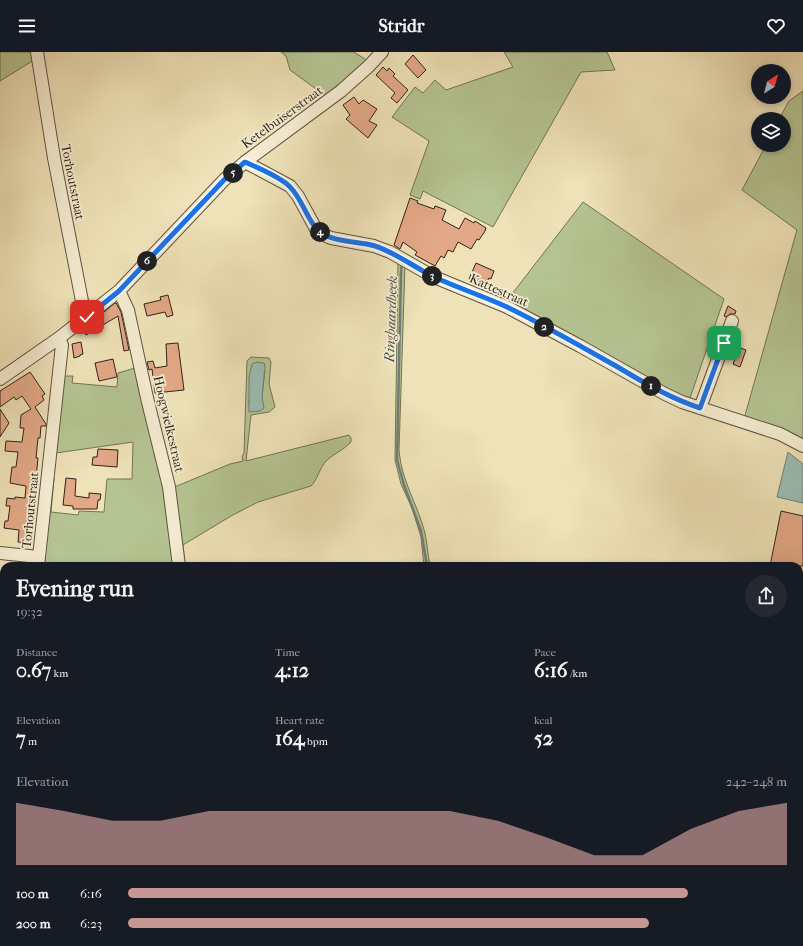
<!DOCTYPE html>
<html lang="en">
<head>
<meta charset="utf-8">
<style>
  body { margin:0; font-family:"IM FELL French Canon",serif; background:#242831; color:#f1f3f6; height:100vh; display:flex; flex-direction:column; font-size:15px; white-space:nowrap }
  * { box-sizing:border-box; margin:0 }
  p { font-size:13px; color:#9ea1a6 }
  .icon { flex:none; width:22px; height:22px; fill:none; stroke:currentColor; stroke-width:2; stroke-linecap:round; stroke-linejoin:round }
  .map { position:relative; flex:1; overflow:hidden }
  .sheet { position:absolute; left:0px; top:510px; width:803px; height:384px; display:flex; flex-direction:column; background:#171b24; border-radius:12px 12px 0 0; box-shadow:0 2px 6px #0003 }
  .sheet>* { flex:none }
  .needle { width:26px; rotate:36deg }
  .tools { position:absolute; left:751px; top:12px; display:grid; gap:8px }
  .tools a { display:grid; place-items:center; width:40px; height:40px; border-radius:50%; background:#171b24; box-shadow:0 2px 6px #0003; font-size:20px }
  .pin { position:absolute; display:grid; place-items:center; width:34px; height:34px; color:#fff; margin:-17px; border-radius:8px; box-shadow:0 2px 6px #0006 }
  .km { position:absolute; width:20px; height:20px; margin:-10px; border-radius:50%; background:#222; color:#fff; font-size:11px; line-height:20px; text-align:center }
  .round { display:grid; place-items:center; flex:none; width:42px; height:42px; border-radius:21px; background:#242831 }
  .headline { display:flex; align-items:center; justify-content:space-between; height:68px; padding:0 16px }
  h1 { font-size:22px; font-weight:700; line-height:30px }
  .stats { display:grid; grid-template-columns:repeat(3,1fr); gap:6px; height:68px; padding:4px 16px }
  .stats div { display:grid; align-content:center }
  .stats b { font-size:20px; font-weight:700 }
  .stats small { font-size:11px; font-weight:400 }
  .stats p { font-size:11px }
  .chart { height:112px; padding:8px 16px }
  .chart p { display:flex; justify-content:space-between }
  .chart svg { width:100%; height:72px; margin-top:4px; fill:#c59692; opacity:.7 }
  ul { padding:0 16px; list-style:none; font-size:13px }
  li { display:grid; grid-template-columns:64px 48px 1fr; align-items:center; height:30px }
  li i { height:10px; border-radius:5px; background:#c59692 }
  header { display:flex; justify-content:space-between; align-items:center; height:52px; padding:0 16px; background:#171b24; font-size:18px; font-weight:700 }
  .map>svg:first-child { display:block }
  .green { fill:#b5c492; stroke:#727456; fill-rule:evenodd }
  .water { fill:#9abdb4; stroke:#6f7f76 }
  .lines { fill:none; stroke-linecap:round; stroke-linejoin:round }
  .stream { stroke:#6f7f76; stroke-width:2.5 }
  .building { fill:#e3a887; stroke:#2e231a }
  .minor-casing { stroke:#5e5342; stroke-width:14 }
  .minor { stroke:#f5ecd1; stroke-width:12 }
  .route-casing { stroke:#fff; stroke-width:8 }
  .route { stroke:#1a73e8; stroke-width:5 }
  .labels { text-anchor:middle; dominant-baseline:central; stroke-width:3.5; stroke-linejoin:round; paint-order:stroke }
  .street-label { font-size:13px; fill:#2e231a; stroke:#f5ecd1 }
  .water-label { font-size:14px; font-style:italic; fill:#4e5148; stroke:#f5ecd1 }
</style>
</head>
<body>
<header><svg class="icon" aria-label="menu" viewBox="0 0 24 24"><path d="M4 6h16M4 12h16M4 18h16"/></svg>Stridr<svg class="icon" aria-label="heart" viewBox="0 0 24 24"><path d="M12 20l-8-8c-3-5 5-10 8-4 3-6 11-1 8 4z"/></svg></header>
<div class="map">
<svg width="803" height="894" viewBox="0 0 803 894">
  <rect width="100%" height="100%" fill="#efe2b8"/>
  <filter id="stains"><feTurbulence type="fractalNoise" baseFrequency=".005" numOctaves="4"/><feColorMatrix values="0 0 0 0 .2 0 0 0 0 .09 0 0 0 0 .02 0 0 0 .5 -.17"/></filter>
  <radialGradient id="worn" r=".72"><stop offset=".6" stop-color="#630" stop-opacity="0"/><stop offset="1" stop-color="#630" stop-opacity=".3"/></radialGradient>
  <!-- green -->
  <path class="green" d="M0,0H33L34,8L0,29Z
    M281,0H354L368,9L327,45L290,18L286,4Z
    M504,0H607L615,18L581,20L493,175L423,139L420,147L410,143L429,89L392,65L415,35L423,41L435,28L446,38L513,15Z
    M803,39V390L744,367L797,178L742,138L766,93H784V67H779L789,49Z
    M583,150L724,247L689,349L505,251Z
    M398,210L405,212L399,399C402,430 417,451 425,481C427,491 428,503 430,514H424L421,485L412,456L401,432L395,408Z
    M251,305L269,306L271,310L269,332L275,355L269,360L251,363L246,409L349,383L351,386V390C344,398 333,402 326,409C319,417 318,427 311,434L258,450L231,464L183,493L185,514H181L172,436L230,412L243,409L242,405L244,401L247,309ZM251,317L265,318L262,345L249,352Z
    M135,316L157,398L177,514H40L54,426L51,460L78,463L79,459L104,460L107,427H132L133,390L56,401L62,324H73L72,331L117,335L118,321Z
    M4,840L5,890L4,894H0V874Z
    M447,890L463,891L465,890H482L483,894H463L447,892Z"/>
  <!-- water -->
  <path class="water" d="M257,310L264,311L265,314L262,345L264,356L260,359L249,360V325L252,312Z
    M788,400L803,412V451L777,445Z"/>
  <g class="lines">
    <!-- stream -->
    <path class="stream" d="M402,211L401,220L397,408L404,433L421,479L427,514
      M490,890L491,894
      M751,890L766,894"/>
  </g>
  <!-- building -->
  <path class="building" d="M413,3L426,18L418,26L405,12Z
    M383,15L387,19L389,16L395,22L393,24L408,38L397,51L391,46L395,41L376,23Z
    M354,45L359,52L363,48L377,57L369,69L377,73L368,86L346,67L350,63L343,53Z
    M410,146L418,149L417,151L434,157L435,154L446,158L442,168L459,177L465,166L474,171L475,169L486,176L485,179L479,188L477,187L471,197L458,190L453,200L448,198L444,206L441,204L435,214L415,203L417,200L403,190L400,197L394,193Z
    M476,211L494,219L491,227L489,226L485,234L469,227Z
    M168,243L173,263L167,265L165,260L147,264L144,252L161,248L160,245Z
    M115,251H116L121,260L129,298L124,299L118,264L86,283L83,277Z
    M728,254L736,259L735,262H730L726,265L724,264Z
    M81,290L83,302L80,303V304L74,306L72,292Z
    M178,291L184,338L155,341L152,317L149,318L147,310L153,309L155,316L167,314L166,292Z
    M736,291L737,295L746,298L740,315L733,312L736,304L728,301L731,293Z
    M113,307L117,325L99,329L95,311Z
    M30,320L45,342L42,344L44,348L35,355L46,372V374H41L40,386H38L36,406H38L36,426L35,437H32L30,451H33L32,463H28L26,477L30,478L29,491L18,490L19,478L4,476L5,469H8L10,454H6L7,446L15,447V445L25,446L26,434L10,431L12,415H16L18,400L5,399L6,389L22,390L24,376H20L21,363L31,357L22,344L16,348L14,345L0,355V339Z
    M0,357L9,371L0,385Z
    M98,397L118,398L117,415L92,413L93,405H97Z
    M66,426L76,427L75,444L89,446V441L101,442L100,448H98L97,457H73V454L63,453Z
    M781,459L803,464V514H770Z"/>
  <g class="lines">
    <!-- minor casing -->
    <g class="minor-casing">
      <path id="minor" d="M37,0L54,106L82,249L87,265
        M245,110L290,134L298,144L316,177L324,183L331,186L374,194L390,200L434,225L507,255L580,294L665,342L682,350L780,382L803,394
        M119,239L128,258L147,346L169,435L179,514
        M0,327L59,286L119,239L224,128L245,110L341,39L369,14L382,0
        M700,356L732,269
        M0,501L39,505
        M38,514L62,293L59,286
        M0,840L4,807
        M0,881H4
        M161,890L162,894
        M221,890L222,894"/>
    </g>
    <!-- minor -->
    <use href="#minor" class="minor"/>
  </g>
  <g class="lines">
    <!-- route casing -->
    <g class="route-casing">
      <path id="route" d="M87,265L119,239L224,128L245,110C258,116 281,125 290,135C304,148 308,175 325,183C340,191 359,189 375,194C396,201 414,215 434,225C458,236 483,244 507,255C544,273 580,294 616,314C643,330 669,346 700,356L724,291"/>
    </g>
    <!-- route -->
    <use href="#route" class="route"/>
  </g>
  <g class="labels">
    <!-- street labels -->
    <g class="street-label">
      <text transform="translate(282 65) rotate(-36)">Ketelbuiserstraat</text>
      <text transform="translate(73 130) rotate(79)">Torhoutstraat</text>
      <text transform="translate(499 238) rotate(24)">Kattestraat</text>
      <text transform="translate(169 372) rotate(77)">Hoogwielkestraat</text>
      <text transform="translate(30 458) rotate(-84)">Torhoutstraat</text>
    </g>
    <!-- water labels -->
    <g class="water-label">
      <text transform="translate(391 267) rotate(-88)">Ringbaardbeek</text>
    </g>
  </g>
  <rect width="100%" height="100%" filter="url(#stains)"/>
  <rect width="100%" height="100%" fill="url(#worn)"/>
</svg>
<div class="tools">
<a><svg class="needle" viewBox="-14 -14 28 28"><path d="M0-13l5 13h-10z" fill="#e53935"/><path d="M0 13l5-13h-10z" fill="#9ea1a6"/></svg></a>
<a><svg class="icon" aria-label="layers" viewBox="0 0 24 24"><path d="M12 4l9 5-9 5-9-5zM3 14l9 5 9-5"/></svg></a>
</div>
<div class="pin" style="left:724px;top:291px;background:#1e9e55"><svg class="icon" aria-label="arrive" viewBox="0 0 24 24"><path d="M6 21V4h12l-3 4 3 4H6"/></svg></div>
<div class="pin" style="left:87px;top:265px;background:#d93025"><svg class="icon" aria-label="check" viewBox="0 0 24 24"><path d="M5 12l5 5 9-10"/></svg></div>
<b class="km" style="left:651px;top:334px">1</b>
<b class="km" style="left:544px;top:275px">2</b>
<b class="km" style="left:432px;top:224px">3</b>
<b class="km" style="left:320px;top:180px">4</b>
<b class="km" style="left:233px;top:121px">5</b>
<b class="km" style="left:147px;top:209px">6</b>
<section class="sheet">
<div class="headline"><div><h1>Evening run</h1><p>19:32</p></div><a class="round"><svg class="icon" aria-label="share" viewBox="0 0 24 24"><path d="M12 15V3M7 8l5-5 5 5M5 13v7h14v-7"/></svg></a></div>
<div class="stats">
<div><p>Distance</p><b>0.67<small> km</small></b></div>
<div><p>Time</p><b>4:12</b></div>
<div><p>Pace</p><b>6:16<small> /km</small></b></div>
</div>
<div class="stats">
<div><p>Elevation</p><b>7<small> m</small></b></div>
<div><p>Heart rate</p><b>164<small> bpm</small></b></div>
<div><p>kcal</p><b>52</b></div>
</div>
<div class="chart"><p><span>Elevation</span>242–248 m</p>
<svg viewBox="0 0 160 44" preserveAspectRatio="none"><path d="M0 44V6L10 11L20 17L30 17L40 11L50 11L60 11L70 11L80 11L90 11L100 17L110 27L120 38L130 38L140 22L150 11L160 6V44z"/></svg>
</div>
<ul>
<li><b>100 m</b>6:16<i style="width:85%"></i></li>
<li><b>200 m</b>6:23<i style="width:79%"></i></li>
</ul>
</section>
</div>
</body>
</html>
